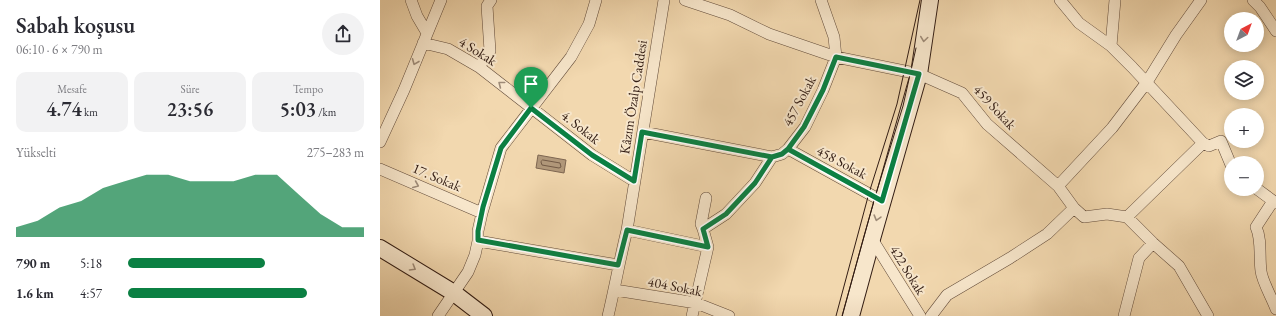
<!DOCTYPE html>
<html lang="tr">
<head>
<meta charset="utf-8">
<style>
  body { margin:0; font-family:"EB Garamond",serif; background:#f2f2f3; color:#2b2b33; height:100vh; display:flex; flex-direction:column; font-size:15px; white-space:nowrap }
  * { box-sizing:border-box; margin:0 }
  p { font-size:13px; color:#7c7c81 }
  .icon { flex:none; width:22px; height:22px; fill:none; stroke:currentColor; stroke-width:2; stroke-linecap:round; stroke-linejoin:round }
  .map { position:relative; flex:1; overflow:hidden }
  .side { display:flex; flex-direction:column; background:#fff; width:380px }
  .side>* { flex:none }
  .needle { width:26px; rotate:41deg }
  .tools { position:absolute; left:844px; top:12px; display:grid; gap:8px }
  .tools a { display:grid; place-items:center; width:40px; height:40px; border-radius:50%; background:#fff; box-shadow:0 2px 10px #0003; font-size:20px }
  .pin { position:absolute; display:grid; place-items:center; width:34px; height:34px; color:#fff; margin:-41px -17px; border-radius:50% 50% 50% 0; rotate:-45deg; box-shadow:0 0 4px #0007 }
  .pin .icon { rotate:45deg }
  .round { display:grid; place-items:center; flex:none; width:42px; height:42px; border-radius:21px; background:#f2f2f3 }
  .headline { display:flex; align-items:center; justify-content:space-between; height:68px; padding:0 16px }
  h1 { font-size:22px; font-weight:600; line-height:30px }
  .figures { display:grid; grid-template-columns:repeat(3,1fr); gap:6px; height:68px; padding:4px 16px }
  .figures div { display:grid; align-content:center; border-radius:10px; background:#f2f2f3; text-align:center }
  .figures b { font-size:20px; font-weight:600 }
  .figures small { font-size:11px; font-weight:400 }
  .figures p { font-size:11px }
  .chart { height:112px; padding:8px 16px }
  .chart p { display:flex; justify-content:space-between }
  .chart svg { width:100%; height:72px; margin-top:4px; fill:#0b8043; opacity:.7 }
  ul { padding:0 16px; list-style:none; font-size:13px }
  li { display:grid; grid-template-columns:64px 48px 1fr; align-items:center; height:30px }
  li i { height:10px; border-radius:5px; background:#0b8043 }
  main { display:flex; flex:1; min-height:0 }
  .map>svg:first-child { display:block }
  .water { fill:#b1987a; stroke:#7e6651 }
  .lines { fill:none; stroke-linecap:round; stroke-linejoin:round }
  .shore { stroke:#725a46; stroke-width:1 }
  .street-casing { stroke:#624b3a; stroke-width:12 }
  .secondary-casing { stroke:#321c13; stroke-width:18 }
  .street { stroke:#f7e6cb; stroke-width:11 }
  .secondary { stroke:#f7e6cb; stroke-width:16 }
  .tram { stroke:#321c13; stroke-width:1 }
  .oneway { stroke:#9e8b78 }
  .route-casing { stroke:#fff; stroke-width:8 }
  .route { stroke:#0b8043; stroke-width:5 }
  .labels { text-anchor:middle; dominant-baseline:central; stroke-width:4; stroke-linejoin:round; paint-order:stroke }
  .street-label { font-size:14px; fill:#321c13; stroke:#f7e6cb }
</style>
</head>
<body>
<main>
<section class="side">
<div class="headline"><div><h1>Sabah koşusu</h1><p>06:10 · 6 × 790 m</p></div><a class="round"><svg class="icon" aria-label="share" viewBox="0 0 24 24"><path d="M12 15V3M7 8l5-5 5 5M5 13v7h14v-7"/></svg></a></div>
<div class="figures">
<div><p>Mesafe</p><b>4.74<small> km</small></b></div>
<div><p>Süre</p><b>23:56</b></div>
<div><p>Tempo</p><b>5:03<small> /km</small></b></div>
</div>
<div class="chart"><p><span>Yükselti</span>275–283 m</p>
<svg viewBox="0 0 160 44" preserveAspectRatio="none"><path d="M0 44V38L10 34L20 26L30 22L40 14L50 10L60 6L70 6L80 10L90 10L100 10L110 6L120 6L130 18L140 30L150 38L160 38V44z"/></svg>
</div>
<ul>
<li><b>790 m</b>5:18<i style="width:58%"></i></li>
<li><b>1.6 km</b>4:57<i style="width:76%"></i></li>
</ul>
</section>
<div class="map">
<svg width="896" height="316" viewBox="0 0 896 316">
  <rect width="100%" height="100%" fill="#f2d8af"/>
  <filter id="stains"><feTurbulence type="fractalNoise" baseFrequency=".005" numOctaves="4"/><feColorMatrix values="0 0 0 0 .2 0 0 0 0 .09 0 0 0 0 .02 0 0 0 .5 -.17"/></filter>
  <radialGradient id="worn" r=".72"><stop offset=".6" stop-color="#630" stop-opacity="0"/><stop offset="1" stop-color="#630" stop-opacity=".3"/></radialGradient>
  <!-- water -->
  <path class="water" d="M158,155L186,160L184,173L156,168Z"/>
  <g class="lines">
    <!-- shore -->
    <path class="shore" d="M163,160L180,163L181,167L179,168L162,165L161,162Z"/>
    <!-- street casing -->
    <g class="street-casing">
      <path id="street" d="M31,0L37,16L47,33
        M305,0L350,15L389,34L456,57L539,74L582,93L607,124L678,186L694,208L704,217L727,214L747,217L773,243L799,266L828,316
        M680,0L699,23L731,46L752,67L823,143L829,146L841,141L851,165
        M873,0L880,7L896,31
        M43,43L68,49L99,67L212,155L254,181
        M731,46L735,0
        M99,67L110,51L107,6L111,0
        M263,132L392,157L402,154L408,149L425,127L443,90L456,57L454,37L441,0
        M0,142L24,90L61,0
        M408,149L502,201
        M0,169L102,213
        M678,186L732,128L767,82L796,35L821,0
        M877,189L896,203
        M893,201L876,227C882,240 879,256 881,271C882,281 892,298 896,309
        M747,217L823,143
        M323,229L346,214L375,183L392,157
        M247,230L328,247
        M492,239L540,316
        M98,241L238,265
        M235,290L316,303L349,316
        M58,316L88,272L95,255L98,241V231L102,213L121,148L191,57L209,24L216,0
        M228,316C235,287 240,258 247,230L284,0
        M312,316L328,247L323,229L321,224L326,198
        M551,316L567,295L630,258L667,234L694,208
        M744,316L759,258L773,243"/>
    </g>
    <!-- secondary casing -->
    <g class="secondary-casing">
      <path id="secondary" d="M0,248L74,293L104,316
        M471,316L492,239L539,74L550,0"/>
    </g>
    <!-- street -->
    <use href="#street" class="street"/>
    <!-- secondary -->
    <use href="#secondary" class="secondary"/>
    <!-- tram -->
    <path class="tram" d="M456,316L489,193L517,104L540,0
      M462,316L495,197L523,106L536,48"/>
  </g>
  <!-- one-way arrows -->
  <defs><path id="oneway-chevron" d="M-2-3.5L2.5 0L-2 3.5" fill="none" stroke-width="1.6" stroke-linecap="round" stroke-linejoin="round"/></defs>
  <g class="oneway">
    <use href="#oneway-chevron" transform="translate(544 39) rotate(98)"/>
    <use href="#oneway-chevron" transform="translate(35 62) rotate(112)"/>
    <use href="#oneway-chevron" transform="translate(121 84) rotate(-142)"/>
    <use href="#oneway-chevron" transform="translate(36 185) rotate(23)"/>
    <use href="#oneway-chevron" transform="translate(497 218) rotate(106)"/>
    <use href="#oneway-chevron" transform="translate(33 268) rotate(31)"/>
  </g>
  <g class="lines">
    <!-- route casing -->
    <g class="route-casing">
      <path id="route" d="M151,108L121,148L103,207L98,231V240L238,265L247,230L328,247L323,229L346,214L375,183L392,157L402,154L408,149L502,201L539,74L456,57L443,90L424,127L408,149L402,154L392,157L262,132L254,181L212,155L151,108"/>
    </g>
    <!-- route -->
    <use href="#route" class="route"/>
  </g>
  <g class="labels">
    <!-- street labels -->
    <g class="street-label">
      <text transform="translate(98 51) rotate(32)">4 Sokak</text>
      <text transform="translate(253 97) rotate(-81)">Kâzım Özalp Caddesi</text>
      <text transform="translate(419 101) rotate(-62)">457 Sokak</text>
      <text transform="translate(615 107) rotate(47)">459 Sokak</text>
      <text transform="translate(201 127) rotate(38)">4. Sokak</text>
      <text transform="translate(462 162) rotate(28)">458 Sokak</text>
      <text transform="translate(57 177) rotate(23)">17. Sokak</text>
      <text transform="translate(528 270) rotate(58)">422 Sokak</text>
      <text transform="translate(295 286) rotate(11)">404 Sokak</text>
    </g>
  </g>
  <rect width="100%" height="100%" filter="url(#stains)"/>
  <rect width="100%" height="100%" fill="url(#worn)"/>
</svg>
<div class="tools">
<a><svg class="needle" viewBox="-14 -14 28 28"><path d="M0-13l5 13h-10z" fill="#e53935"/><path d="M0 13l5-13h-10z" fill="#7c7c81"/></svg></a>
<a><svg class="icon" aria-label="layers" viewBox="0 0 24 24"><path d="M12 4l9 5-9 5-9-5zM3 14l9 5 9-5"/></svg></a>
<a>+</a>
<a>−</a>
</div>
<div class="pin" style="left:151px;top:108px;background:#1e9e55"><svg class="icon" aria-label="arrive" viewBox="0 0 24 24"><path d="M6 21V4h12l-3 4 3 4H6"/></svg></div>
</div>
</main>
</body>
</html>
